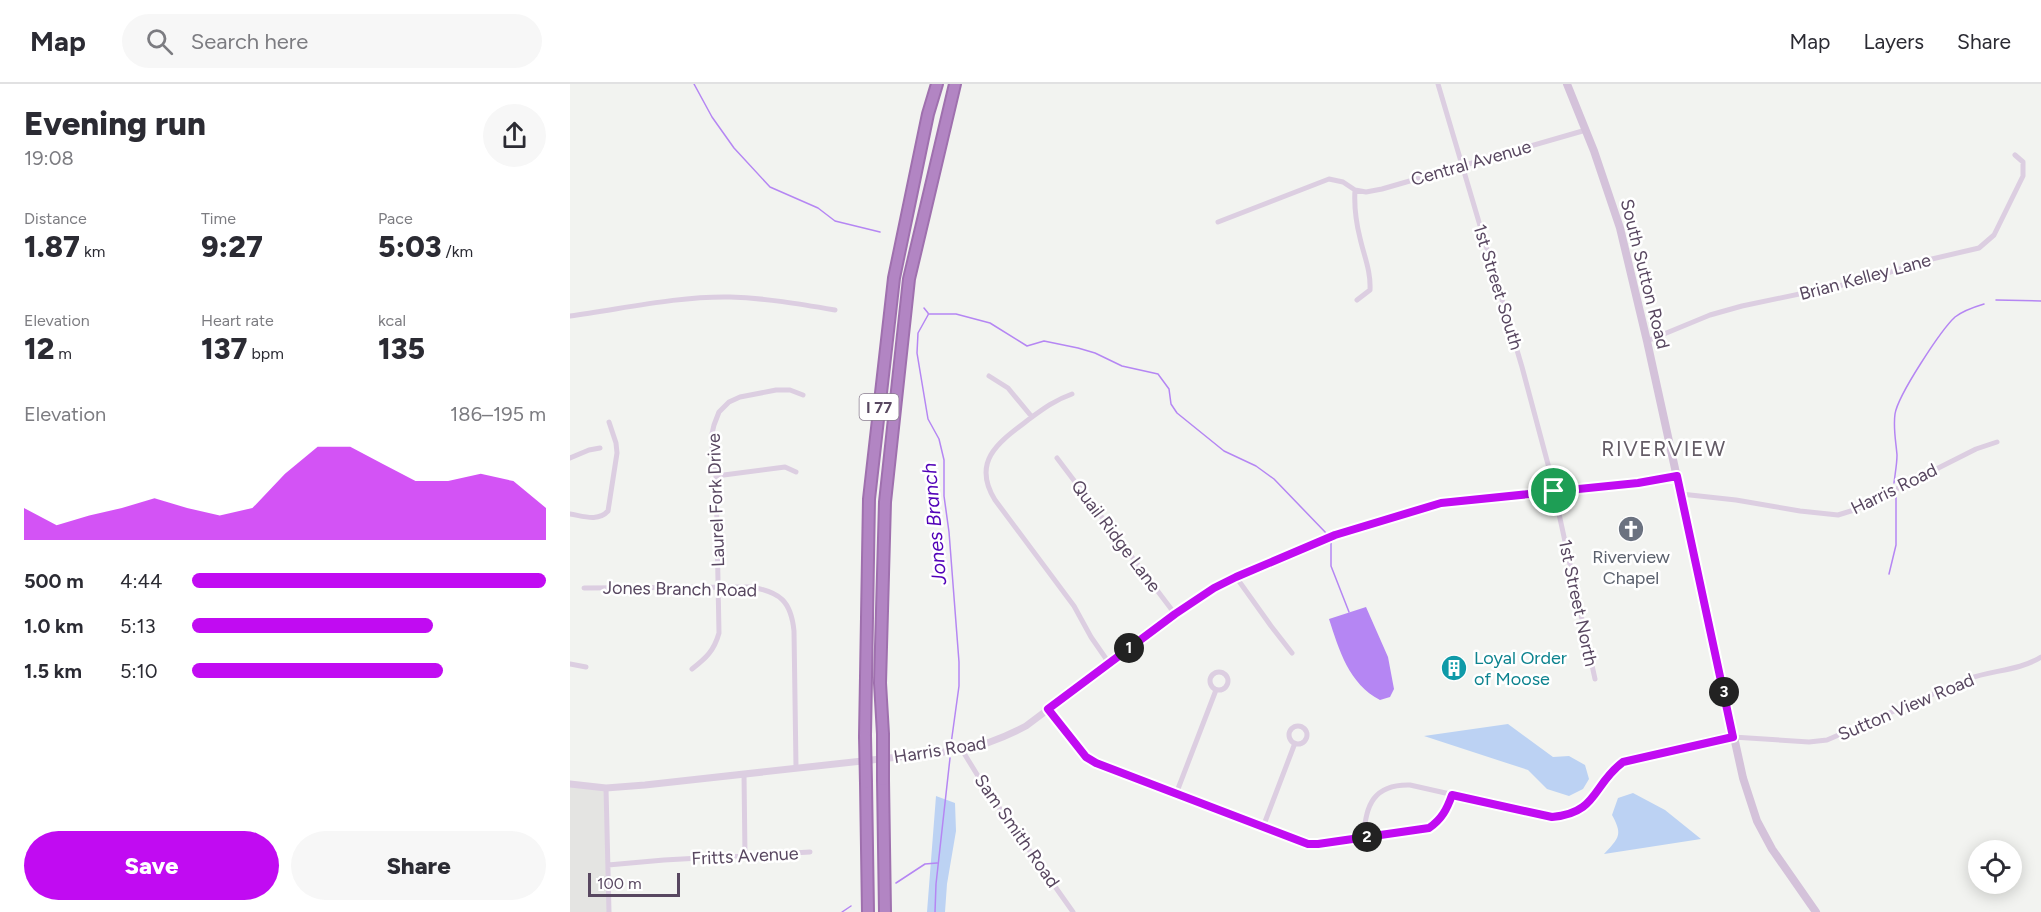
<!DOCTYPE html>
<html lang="en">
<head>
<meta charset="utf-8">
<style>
  body { margin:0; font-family:Figtree,sans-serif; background:#f7f7f7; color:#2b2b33; height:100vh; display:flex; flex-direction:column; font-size:22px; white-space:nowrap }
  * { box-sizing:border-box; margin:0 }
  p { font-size:20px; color:#7c7c81 }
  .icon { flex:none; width:33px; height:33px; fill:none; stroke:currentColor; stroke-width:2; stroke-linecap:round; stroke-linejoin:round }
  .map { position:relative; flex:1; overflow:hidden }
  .side { display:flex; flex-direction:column; background:#fff; width:570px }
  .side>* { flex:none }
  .tools { position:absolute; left:1398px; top:756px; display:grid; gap:12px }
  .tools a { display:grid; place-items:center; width:54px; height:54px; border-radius:50%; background:#fff; box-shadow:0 3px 15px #0003; font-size:30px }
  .scale { position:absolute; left:18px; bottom:15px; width:92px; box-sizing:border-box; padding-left:6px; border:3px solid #584760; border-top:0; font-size:16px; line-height:21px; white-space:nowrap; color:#584760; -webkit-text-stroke:4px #fff; paint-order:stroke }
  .pin { position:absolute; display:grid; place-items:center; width:51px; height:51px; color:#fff; margin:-26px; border:3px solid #fff; border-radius:50%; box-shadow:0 2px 6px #0007 }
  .km { position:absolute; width:30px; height:30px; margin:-15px; border-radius:50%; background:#222; color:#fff; font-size:16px; line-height:30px; text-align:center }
  .round { display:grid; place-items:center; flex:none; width:63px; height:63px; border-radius:32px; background:#f7f7f7 }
  .headline { display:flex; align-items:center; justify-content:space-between; height:102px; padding:0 24px }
  h1 { font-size:33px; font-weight:800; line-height:45px }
  .figures { display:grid; grid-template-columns:repeat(3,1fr); gap:9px; height:102px; padding:6px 24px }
  .figures div { display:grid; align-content:center }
  .figures b { font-size:30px; font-weight:800 }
  .figures small { font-size:16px; font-weight:400 }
  .figures p { font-size:16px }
  .chart { height:168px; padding:12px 24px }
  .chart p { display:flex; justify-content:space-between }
  .chart svg { width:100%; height:108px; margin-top:6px; fill:#c10bf2; opacity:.7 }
  .cta { display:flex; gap:12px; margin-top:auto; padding:12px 24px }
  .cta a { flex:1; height:69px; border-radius:36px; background:#c10bf2; color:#fff; font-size:24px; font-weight:800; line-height:69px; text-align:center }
  .cta a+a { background:#f7f7f7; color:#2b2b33 }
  ul { padding:0 24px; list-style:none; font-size:20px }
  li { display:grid; grid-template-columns:96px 72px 1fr; align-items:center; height:45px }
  li i { height:15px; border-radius:8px; background:#c10bf2 }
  header { display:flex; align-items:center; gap:36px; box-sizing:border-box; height:84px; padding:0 30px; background:#fff; border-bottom:2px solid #e1e1e2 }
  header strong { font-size:28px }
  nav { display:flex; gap:33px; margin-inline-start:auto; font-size:21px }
  .search { width:420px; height:54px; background:#f7f7f7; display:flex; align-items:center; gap:15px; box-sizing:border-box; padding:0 21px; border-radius:33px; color:#7c7c81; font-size:22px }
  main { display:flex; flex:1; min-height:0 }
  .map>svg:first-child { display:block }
  .education { fill:#e4e4e2 }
  .green { fill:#bcd2f3 }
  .water { fill:#b586f3 }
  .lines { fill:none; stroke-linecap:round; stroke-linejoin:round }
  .stream { stroke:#b586f3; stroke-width:1.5 }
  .motorway-casing { stroke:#9f70ae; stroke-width:14 }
  .minor { stroke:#dccee1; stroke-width:5 }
  .tertiary { stroke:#dccee1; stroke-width:7 }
  .secondary { stroke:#d4c2da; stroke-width:8 }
  .motorway { stroke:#b285c3; stroke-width:10 }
  .motorway-bridge-casing { stroke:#9f70ae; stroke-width:14; stroke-linecap:butt }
  .motorway-bridge { stroke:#b285c3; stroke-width:10 }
  .route-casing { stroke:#fff; stroke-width:12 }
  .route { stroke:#c10bf2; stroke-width:8 }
  .labels { text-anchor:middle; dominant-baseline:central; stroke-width:5; stroke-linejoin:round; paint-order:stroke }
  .shield { fill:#fff; stroke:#8a7e90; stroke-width:1.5 }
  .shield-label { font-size:16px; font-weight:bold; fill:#584760 }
  .street-label { font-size:18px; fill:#584760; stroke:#fff }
  .worship-label { font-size:18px; fill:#5b616d; stroke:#fff }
  .culture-label { font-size:18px; fill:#0d838f; stroke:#fff; text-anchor:start }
  .water-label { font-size:20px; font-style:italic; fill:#5101b8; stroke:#fff }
  .quarter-label { font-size:21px; letter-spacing:1.5px; fill:#645c66; stroke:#fff }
</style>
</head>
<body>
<header>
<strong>Map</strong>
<div class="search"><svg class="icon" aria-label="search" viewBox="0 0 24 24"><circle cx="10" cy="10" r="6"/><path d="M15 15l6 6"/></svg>Search here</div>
<nav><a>Map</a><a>Layers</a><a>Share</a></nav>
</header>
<main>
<section class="side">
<div class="headline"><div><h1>Evening run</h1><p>19:08</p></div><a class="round"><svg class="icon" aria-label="share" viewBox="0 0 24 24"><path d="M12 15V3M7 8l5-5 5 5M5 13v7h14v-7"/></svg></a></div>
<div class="figures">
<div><p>Distance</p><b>1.87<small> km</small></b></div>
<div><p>Time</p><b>9:27</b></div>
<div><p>Pace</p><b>5:03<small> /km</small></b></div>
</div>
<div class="figures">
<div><p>Elevation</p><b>12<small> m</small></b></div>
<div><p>Heart rate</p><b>137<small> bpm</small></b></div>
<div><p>kcal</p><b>135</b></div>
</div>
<div class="chart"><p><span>Elevation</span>186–195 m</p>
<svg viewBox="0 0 160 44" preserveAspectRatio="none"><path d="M0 44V31L10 38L20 34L30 31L40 27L50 31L60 34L70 31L80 17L90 6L100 6L110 13L120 20L130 20L140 17L150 20L160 31V44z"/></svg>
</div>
<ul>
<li><b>500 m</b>4:44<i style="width:100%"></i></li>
<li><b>1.0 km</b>5:13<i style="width:68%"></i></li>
<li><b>1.5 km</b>5:10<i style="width:71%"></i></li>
</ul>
<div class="cta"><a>Save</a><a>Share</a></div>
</section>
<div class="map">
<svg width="1471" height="828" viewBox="0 0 1471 828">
  <rect width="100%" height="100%" fill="#f2f3f0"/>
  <!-- education -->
  <path class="education" d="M0,702L34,705L38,828H0Z"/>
  <!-- green -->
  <path class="green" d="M938,640L983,673L999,672L1015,681L1019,695L1013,705L999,712L977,705L958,686L854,652Z
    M1063,709L1095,726L1131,755L1034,770C1049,754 1053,751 1042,731L1048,714Z
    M366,712L385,719L386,747L377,800L375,828H357Z"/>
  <!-- water -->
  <path class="water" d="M796,523L818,573L824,605L820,613L810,616C779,600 769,566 759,535Z"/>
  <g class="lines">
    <!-- stream -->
    <path class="stream" d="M124,0L142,33L164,64L200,103L248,124L265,137L310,148
      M1426,216L1471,217
      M354,224L358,229
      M358,230H386L420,239L457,262L474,257L508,264L525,269L552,282L588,290L599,305L601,320L607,329L654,367L686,382L704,395L757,450
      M358,231L348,249L347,269L358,335L369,355L374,376V412L379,448L389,578V602L381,660
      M1324,399C1325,390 1327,380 1327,371C1326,358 1323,344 1325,330C1328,311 1371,246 1385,233C1394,226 1404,223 1414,220
      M761,459V482L779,528
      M1319,490L1326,461V412
      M326,799L355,780L367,779
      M272,828L281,822
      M365,828L366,800L380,674"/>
    <!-- motorway casing -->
    <g class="motorway-casing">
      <path id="motorway" d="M313,650L310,599L315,418L339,195L385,0
        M295,652L299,415L324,194L358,30L367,0
        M313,696L315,828
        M296,699L298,828"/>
    </g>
    <!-- minor -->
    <path class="minor" d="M868,0L952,283L979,384L1025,595
      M785,106C784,122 786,138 790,154C794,172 801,187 800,206L787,216
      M648,138L759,95L773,98L785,106L796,108L812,105L1016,46
      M0,232C52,225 107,212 160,213C195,214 230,220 265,226
      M1077,257L1140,231L1172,222L1301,195L1349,178L1409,164L1424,151L1453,92V78L1445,71
      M419,292L438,304L462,333
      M502,310C485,316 473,325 458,336C429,358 401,377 425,416L504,522L521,553L539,579
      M0,374L19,366L30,364
      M487,374L605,530
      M146,392L215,383L226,388
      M1111,410L1166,416L1230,427L1268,431L1287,425L1406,365L1427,358
      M0,430C13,432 28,438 38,427L47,369L46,359L39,338
      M666,493L701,542L722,569
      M14,504L181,503C210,508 221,517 224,547L226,683
      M0,580L16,583
      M122,585C136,574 144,567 149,549L146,392L141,354L144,341L149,328L159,318L170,313L206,306H220L233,311
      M640 597a9 9 0 1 1 18 0a9 9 0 1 1-18 0Z
      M478,625L516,673L526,679L738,760L859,744C872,735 877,725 882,711
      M719 651a9 9 0 1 1 18 0a9 9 0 1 1-18 0Z
      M392,666L416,705L503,828
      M174,690L175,772
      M36,704L39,828
      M606,710L646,606
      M693,743L725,659
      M794,753C795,721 804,700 840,701L982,733C1027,729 1022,700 1053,678L1163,653L1239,658L1257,656L1398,595C1422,586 1449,587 1471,573
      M38,781L94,776L240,768"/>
    <!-- tertiary -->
    <path class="tertiary" d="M0,700L36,704L75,701L392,666C415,661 435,653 456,642L605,530L644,504L666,493L766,451L871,419L1068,399L1107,392"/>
    <!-- secondary -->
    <path class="secondary" d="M997,0L1024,67L1050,144L1077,257L1173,694L1187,737L1202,765L1246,828"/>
    <!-- motorway -->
    <use href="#motorway" class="motorway"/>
    <!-- motorway-bridge casing -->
    <g class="motorway-bridge-casing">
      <path id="motorway-bridge" d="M313,650V696
        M295,652L296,699"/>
    </g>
    <!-- motorway-bridge -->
    <use href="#motorway-bridge" class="motorway-bridge"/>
  </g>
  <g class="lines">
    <!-- route casing -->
    <g class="route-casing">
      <path id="route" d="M1107,392L1163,653L1053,678C1022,701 1028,729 982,733L882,711C877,725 872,735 859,744L748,760H738L526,679L516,673L478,625L605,530L644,504L666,493L765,451L871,419L1068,399Z"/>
    </g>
    <!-- route -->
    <use href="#route" class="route"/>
  </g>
  <!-- icons -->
  <defs>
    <g id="church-disc" transform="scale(1.35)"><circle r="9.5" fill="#6b7280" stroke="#fff"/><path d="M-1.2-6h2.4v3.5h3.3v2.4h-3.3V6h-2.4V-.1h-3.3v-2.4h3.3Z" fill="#fff"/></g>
    <g id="building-disc" transform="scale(1.35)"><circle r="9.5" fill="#0f9aa8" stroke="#fff"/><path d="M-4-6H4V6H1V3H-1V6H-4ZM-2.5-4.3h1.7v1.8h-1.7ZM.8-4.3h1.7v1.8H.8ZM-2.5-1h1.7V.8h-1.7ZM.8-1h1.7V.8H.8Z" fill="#fff"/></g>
  </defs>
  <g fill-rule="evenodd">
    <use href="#church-disc" x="1061" y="445"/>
    <use href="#building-disc" x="884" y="584"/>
  </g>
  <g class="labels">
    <!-- shield labels -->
    <rect class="shield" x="289.5" y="310" width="39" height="26" rx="4.5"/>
    <g class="shield-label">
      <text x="309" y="323">I 77</text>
    </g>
    <!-- street labels -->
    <g class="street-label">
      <text transform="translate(901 79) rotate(-16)">Central Avenue</text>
      <text transform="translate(1075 190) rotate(76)">South Sutton Road</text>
      <text transform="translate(1295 193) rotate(-15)">Brian Kelley Lane</text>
      <text transform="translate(928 203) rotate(73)">1st Street South</text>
      <text transform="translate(1324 405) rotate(-26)">Harris Road</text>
      <text transform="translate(146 416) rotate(-92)">Laurel Fork Drive</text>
      <text transform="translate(546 452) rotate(53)">Quail Ridge Lane</text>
      <text transform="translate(110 505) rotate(1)">Jones Branch Road</text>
      <text transform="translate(1008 519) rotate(78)">1st Street North</text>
      <text transform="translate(1336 623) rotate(-23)">Sutton View Road</text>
      <text transform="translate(370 666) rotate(-9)">Harris Road</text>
      <text transform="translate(447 747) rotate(55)">Sam Smith Road</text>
      <text transform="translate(175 772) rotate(-3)">Fritts Avenue</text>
    </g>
    <!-- worship labels -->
    <g class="worship-label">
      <text x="1061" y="473">Riverview<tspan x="1061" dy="21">Chapel</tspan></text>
    </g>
    <!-- culture labels -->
    <g class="culture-label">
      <text x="904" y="574">Loyal Order<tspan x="904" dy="21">of Moose</tspan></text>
    </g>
    <!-- water labels -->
    <g class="water-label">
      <text transform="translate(364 440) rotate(-95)">Jones Branch</text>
    </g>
    <!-- quarter labels -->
    <g class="quarter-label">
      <text x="1094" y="364">RIVERVIEW</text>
    </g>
  </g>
</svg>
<div class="tools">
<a><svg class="icon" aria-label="locate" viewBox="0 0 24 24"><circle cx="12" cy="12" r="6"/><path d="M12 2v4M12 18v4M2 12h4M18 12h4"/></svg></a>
</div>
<div class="scale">100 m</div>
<div class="pin" style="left:984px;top:407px;background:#1e9e55"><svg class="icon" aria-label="arrive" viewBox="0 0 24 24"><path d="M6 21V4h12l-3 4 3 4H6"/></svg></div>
<b class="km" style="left:559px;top:564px">1</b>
<b class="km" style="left:797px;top:753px">2</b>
<b class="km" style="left:1154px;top:608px">3</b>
</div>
</main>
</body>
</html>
